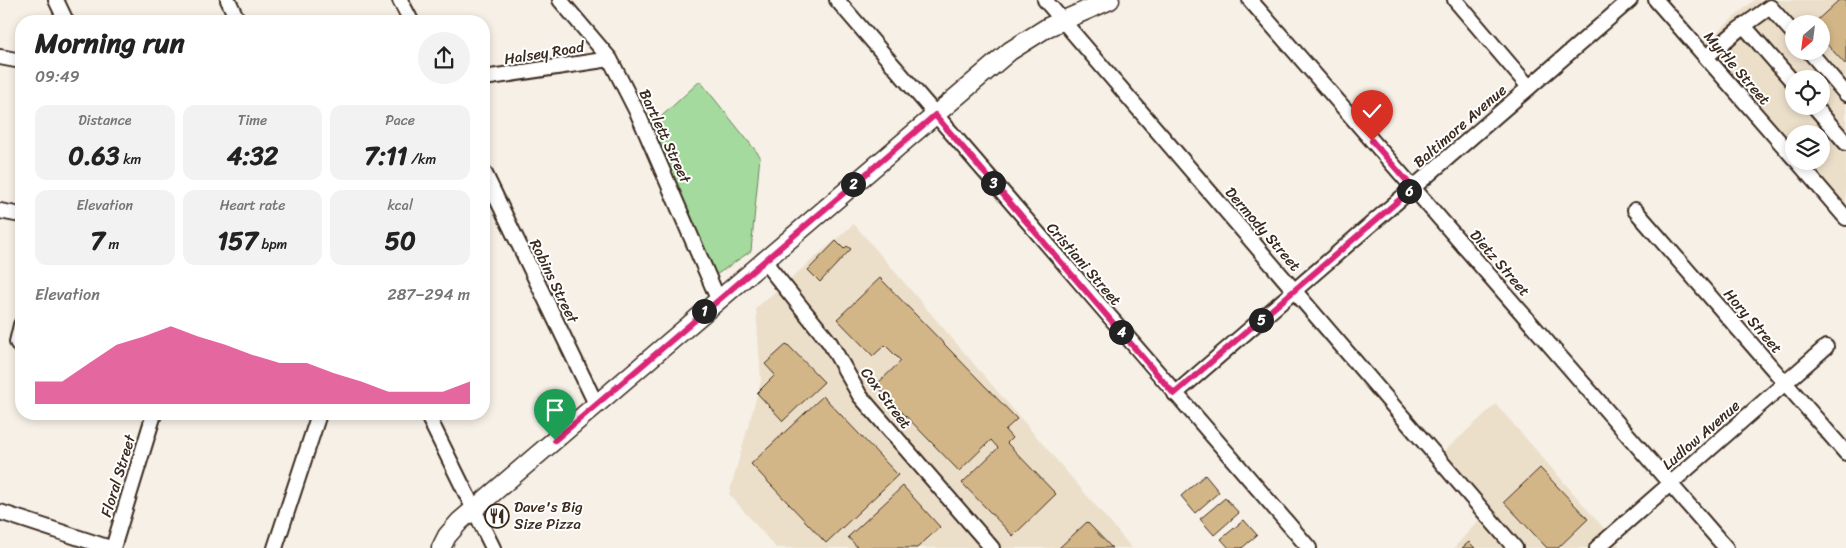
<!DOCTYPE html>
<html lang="en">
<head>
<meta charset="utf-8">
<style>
  body { margin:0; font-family:Sriracha,sans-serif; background:#f2f2f2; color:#222; height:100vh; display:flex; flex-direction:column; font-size:19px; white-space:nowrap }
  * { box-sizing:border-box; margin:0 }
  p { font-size:16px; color:#767676 }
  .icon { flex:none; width:28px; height:28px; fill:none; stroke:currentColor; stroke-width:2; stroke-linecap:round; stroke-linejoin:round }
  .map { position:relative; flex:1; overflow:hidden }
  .sheet { position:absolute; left:15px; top:15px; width:475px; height:405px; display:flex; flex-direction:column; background:#fff; border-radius:20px; box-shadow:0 2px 8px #0003 }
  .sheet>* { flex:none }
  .needle { width:32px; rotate:208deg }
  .tools { position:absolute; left:1785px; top:15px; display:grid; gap:10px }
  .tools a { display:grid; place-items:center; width:45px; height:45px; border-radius:50%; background:#fff; box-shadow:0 2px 8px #0003; font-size:25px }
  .pin { position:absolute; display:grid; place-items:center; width:42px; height:42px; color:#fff; margin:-51px -21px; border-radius:50% 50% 50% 0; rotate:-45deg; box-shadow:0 0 5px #0007 }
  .pin .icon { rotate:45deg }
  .km { position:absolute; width:25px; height:25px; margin:-12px; border-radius:50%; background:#222; color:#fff; font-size:14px; line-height:25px; text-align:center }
  .round { display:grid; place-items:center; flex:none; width:52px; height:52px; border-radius:26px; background:#f2f2f2 }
  .summary { display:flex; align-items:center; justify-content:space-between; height:85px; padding:0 20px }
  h1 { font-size:28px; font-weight:700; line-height:38px }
  .figures { display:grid; grid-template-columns:repeat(3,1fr); gap:8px; height:85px; padding:5px 20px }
  .figures div { display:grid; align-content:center; border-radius:12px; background:#f2f2f2; text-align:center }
  .figures b { font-size:25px; font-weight:700 }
  .figures small { font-size:14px; font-weight:400 }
  .figures p { font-size:14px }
  .chart { height:140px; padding:10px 20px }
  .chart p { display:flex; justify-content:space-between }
  .chart svg { width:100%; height:90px; margin-top:5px; fill:#db2777; opacity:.7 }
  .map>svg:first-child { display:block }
  .built { fill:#ecdfca; fill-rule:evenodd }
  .green { fill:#a4da9d; stroke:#70825e }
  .building { fill:#d3b688; stroke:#3b2a1e }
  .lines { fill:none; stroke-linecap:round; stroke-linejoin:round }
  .minor-casing { stroke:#3b2a1e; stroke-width:18 }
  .major-casing { stroke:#3b2a1e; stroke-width:21 }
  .minor { stroke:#fff; stroke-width:14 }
  .major { stroke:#fff; stroke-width:18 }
  .route-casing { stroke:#fff; stroke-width:10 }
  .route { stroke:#db2777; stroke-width:6 }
  .labels { text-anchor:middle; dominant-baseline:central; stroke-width:4; stroke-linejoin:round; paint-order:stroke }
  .street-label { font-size:15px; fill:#3b2a1e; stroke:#fff }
  .poi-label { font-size:15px; fill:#3b2a1e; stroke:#fff; text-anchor:start }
</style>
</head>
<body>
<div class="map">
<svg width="1846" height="548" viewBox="0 0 1846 548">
  <rect width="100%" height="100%" fill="#f6f0e7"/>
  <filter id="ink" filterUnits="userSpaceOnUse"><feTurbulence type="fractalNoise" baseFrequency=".02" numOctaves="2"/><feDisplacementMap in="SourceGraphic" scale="10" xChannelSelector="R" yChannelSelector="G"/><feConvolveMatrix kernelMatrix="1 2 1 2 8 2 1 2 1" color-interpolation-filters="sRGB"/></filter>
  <g filter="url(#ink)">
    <!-- built -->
    <path class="built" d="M1754,0H1846V210L1804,161H1821V134H1794V150L1703,44ZM1794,24H1821V51H1794ZM1794,79H1821V106H1794Z
      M854,224L1132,548H776L729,494L761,381L756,308Z
      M1496,404L1621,548H1454L1486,512L1439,456Z"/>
    <!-- green -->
    <path class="green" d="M700,81L760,156L751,251L716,275L651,126Z"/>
    <!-- building -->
    <path class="building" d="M1839,0H1846V65L1821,38V24H1813Z
      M836,241L844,249L847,246L851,249L820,282L808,270Z
      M880,278L1017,419L1005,430L1012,438L1007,443L1056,494L1013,536L962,483L998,448L991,440L959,471L876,385L901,361L885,345L873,356L837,319Z
      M787,344L824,382L783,421L757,393L775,375L765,364Z
      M823,396L898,475L826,543L751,464Z
      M1540,468L1588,519L1558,548H1547L1504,502Z
      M1205,475L1219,492L1195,513L1181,496Z
      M903,486L940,527L917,548H858L848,537Z
      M1225,498L1239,513L1214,535L1200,519Z
      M1244,520L1257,535L1242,548H1229L1221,539Z
      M1087,522L1112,548H1059Z
      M1469,542L1475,548H1462Z"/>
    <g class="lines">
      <!-- minor casing -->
      <g class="minor-casing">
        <path id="minor" d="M56,0L66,21
          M228,0L238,21
          M400,0L411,21
          M560,0L610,59L638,114L718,299
          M837,0L1309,548
          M1045,0L1515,548
          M1250,0L1726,548
          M1455,0L1529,87
          M1656,0L1794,158
          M1744,26L1794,83
          M1809,51L1846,94
          M0,57L21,61
          M1706,57L1738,30L1770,7L1794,34
          M484,78L610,59
          M1814,106L1846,143
          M1797,161L1846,218
          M484,172L596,404
          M1635,210L1846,453
          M0,211L21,215
          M763,260L830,343L860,396L992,548
          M21,325L17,342L21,348
          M1175,394L1630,0
          M427,414L493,548
          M0,512L110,548
          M113,548L154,414
          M275,548L319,414
          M1597,548L1826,347"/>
      </g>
      <!-- major casing -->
      <g class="major-casing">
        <path id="major" d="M441,548L447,536L460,521L1010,51L1048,27L1110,0"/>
      </g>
      <!-- minor -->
      <use href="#minor" class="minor"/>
      <!-- major -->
      <use href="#major" class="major"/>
    </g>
  </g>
  <g class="lines" filter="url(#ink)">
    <!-- route casing -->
    <g class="route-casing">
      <path id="route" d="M555,440L935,115L1174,394L1413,188L1372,141"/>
    </g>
    <!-- route -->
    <use href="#route" class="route"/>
  </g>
  <!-- icons -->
  <defs>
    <g id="restaurant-ring" transform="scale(1.25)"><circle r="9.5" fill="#fff" stroke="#3b2a1e" stroke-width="1.5"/><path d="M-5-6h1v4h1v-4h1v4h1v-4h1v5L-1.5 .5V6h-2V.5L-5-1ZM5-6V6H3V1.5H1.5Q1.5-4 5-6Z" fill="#3b2a1e"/></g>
  </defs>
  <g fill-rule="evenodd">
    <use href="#restaurant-ring" x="497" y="516"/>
  </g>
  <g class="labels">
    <!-- street labels -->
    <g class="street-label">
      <text transform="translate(544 53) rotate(-9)">Halsey Road</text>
      <text transform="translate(1737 68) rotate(49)">Myrtle Street</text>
      <text transform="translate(1460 126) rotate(-41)">Baltimore Avenue</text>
      <text transform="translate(665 136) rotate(65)">Bartlett Street</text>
      <text transform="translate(1263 229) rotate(49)">Dermody Street</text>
      <text transform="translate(1500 263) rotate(49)">Dietz Street</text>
      <text transform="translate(1084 264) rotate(49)">Cristiani Street</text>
      <text transform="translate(554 281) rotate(64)">Robins Street</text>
      <text transform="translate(1753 321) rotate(49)">Hory Street</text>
      <text transform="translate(886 398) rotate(53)">Cox Street</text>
      <text transform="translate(1701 435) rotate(-41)">Ludlow Avenue</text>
      <text transform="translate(118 476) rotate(-73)">Floral Street</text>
    </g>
    <!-- poi labels -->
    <g class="poi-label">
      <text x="514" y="507">Dave's Big<tspan x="514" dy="17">Size Pizza</tspan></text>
    </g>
  </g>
</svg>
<div class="tools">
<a><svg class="needle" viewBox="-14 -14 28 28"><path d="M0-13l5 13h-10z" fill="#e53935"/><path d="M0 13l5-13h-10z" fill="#767676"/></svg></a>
<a><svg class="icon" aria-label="locate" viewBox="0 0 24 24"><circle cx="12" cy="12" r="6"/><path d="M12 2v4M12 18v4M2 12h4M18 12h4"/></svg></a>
<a><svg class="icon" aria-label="layers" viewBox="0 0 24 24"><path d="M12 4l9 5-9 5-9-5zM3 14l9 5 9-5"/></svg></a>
</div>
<div class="pin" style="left:555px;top:440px;background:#1e9e55"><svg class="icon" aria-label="arrive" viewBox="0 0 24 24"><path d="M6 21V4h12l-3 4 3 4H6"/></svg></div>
<div class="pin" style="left:1372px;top:141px;background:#d93025"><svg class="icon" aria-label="check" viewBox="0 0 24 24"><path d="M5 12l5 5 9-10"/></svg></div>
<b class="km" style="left:704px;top:311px">1</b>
<b class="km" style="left:853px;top:184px">2</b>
<b class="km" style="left:993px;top:183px">3</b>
<b class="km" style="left:1121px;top:332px">4</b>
<b class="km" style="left:1261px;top:320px">5</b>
<b class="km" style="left:1409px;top:191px">6</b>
<section class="sheet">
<div class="summary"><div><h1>Morning run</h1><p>09:49</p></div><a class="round"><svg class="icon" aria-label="share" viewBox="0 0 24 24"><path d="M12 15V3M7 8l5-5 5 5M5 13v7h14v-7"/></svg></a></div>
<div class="figures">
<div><p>Distance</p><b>0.63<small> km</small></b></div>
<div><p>Time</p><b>4:32</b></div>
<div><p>Pace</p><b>7:11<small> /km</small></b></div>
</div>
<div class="figures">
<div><p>Elevation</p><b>7<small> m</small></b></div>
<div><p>Heart rate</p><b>157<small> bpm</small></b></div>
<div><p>kcal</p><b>50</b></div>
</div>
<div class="chart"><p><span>Elevation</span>287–294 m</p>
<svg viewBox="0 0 160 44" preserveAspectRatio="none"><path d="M0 44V33L10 33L20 24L30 15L40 11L50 6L60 11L70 15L80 20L90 24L100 24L110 29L120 33L130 38L140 38L150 38L160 33V44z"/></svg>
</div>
</section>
</div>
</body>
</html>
